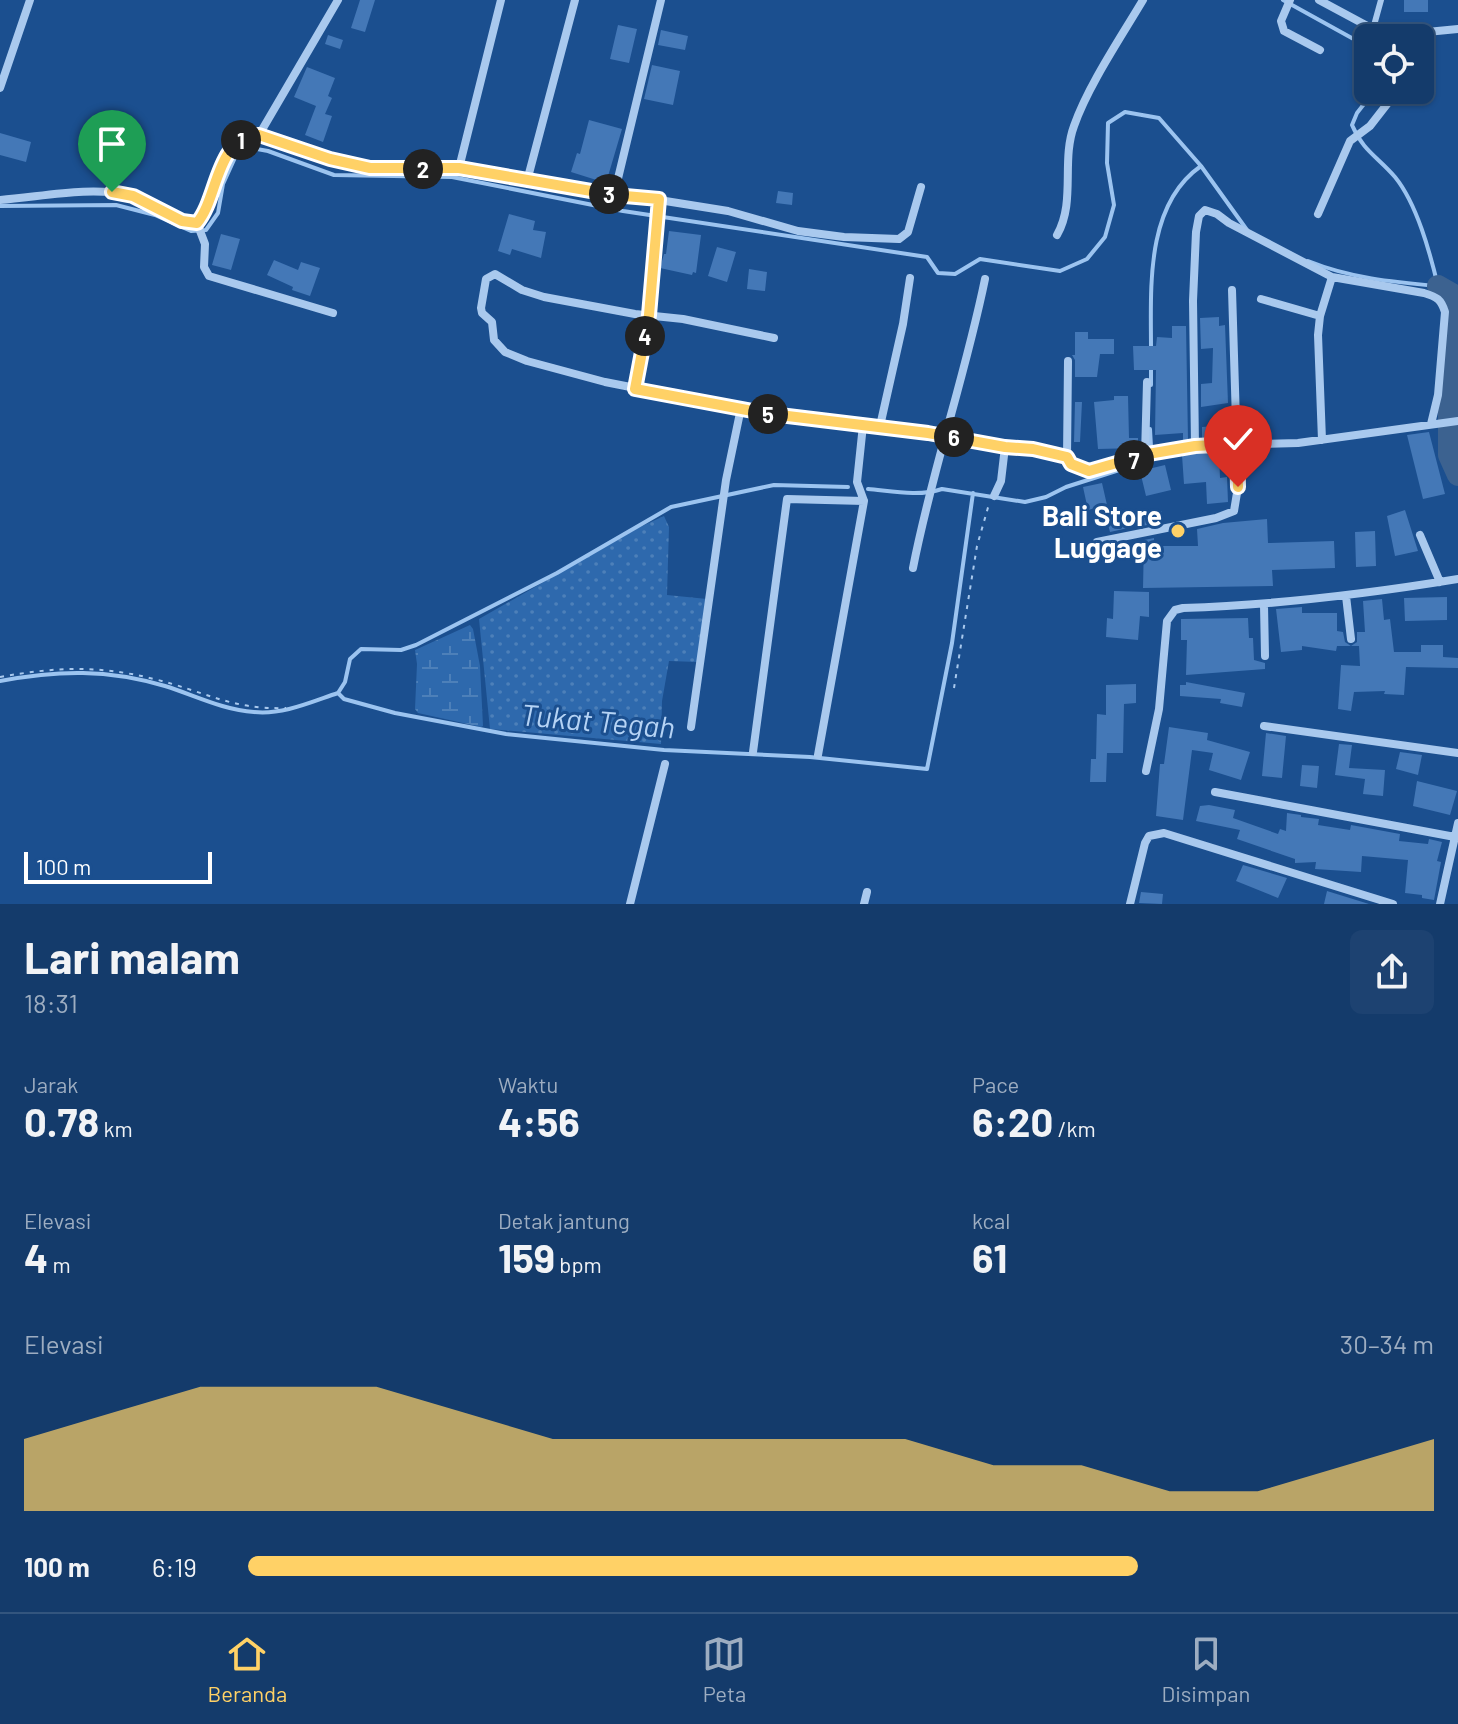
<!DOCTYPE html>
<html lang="id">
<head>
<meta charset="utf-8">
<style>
  body { margin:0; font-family:Barlow,sans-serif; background:#1d4271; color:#f1f3f6; height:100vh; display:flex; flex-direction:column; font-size:30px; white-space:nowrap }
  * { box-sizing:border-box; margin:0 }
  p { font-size:26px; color:#9dadc1 }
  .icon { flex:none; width:44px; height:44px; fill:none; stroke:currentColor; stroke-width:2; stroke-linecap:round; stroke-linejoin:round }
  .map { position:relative; height:904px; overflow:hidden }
  .side { display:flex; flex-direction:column; background:#143b6b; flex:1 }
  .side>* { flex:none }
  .buttons { position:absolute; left:1354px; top:24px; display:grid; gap:16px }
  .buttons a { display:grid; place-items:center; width:80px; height:80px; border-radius:12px; background:#143b6b; box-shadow:0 2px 6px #0004,0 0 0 2px #33557e; font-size:40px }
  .scale { position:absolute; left:24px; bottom:20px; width:188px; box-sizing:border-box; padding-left:8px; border:4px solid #fff; border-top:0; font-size:22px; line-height:28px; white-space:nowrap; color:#fff; -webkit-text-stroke:6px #1b4f8f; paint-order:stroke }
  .pin { position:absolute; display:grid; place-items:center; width:68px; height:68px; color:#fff; margin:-82px -34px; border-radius:50% 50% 50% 0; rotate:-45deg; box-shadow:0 0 8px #0007 }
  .pin .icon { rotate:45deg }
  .km { position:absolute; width:40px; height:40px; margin:-20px; border-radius:50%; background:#222; color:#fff; font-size:22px; line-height:40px; text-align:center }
  .round { display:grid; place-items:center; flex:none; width:84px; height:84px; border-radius:12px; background:#1d4271 }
  .head { display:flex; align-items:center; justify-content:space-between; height:136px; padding:0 24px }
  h1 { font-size:44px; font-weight:700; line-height:60px }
  .metrics { display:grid; grid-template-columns:repeat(3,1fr); gap:12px; height:136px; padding:8px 24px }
  .metrics div { display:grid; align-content:center }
  .metrics b { font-size:40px; font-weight:700 }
  .metrics small { font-size:22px; font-weight:400 }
  .metrics p { font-size:22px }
  .chart { height:224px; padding:16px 24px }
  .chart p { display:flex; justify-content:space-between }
  .chart svg { width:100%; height:144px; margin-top:8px; fill:#ffd166; opacity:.7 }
  ul { padding:0 24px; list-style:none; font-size:26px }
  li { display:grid; grid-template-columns:128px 96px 1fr; align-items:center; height:60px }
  li i { height:20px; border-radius:10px; background:#ffd166 }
  .tab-bar { display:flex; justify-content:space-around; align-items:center; height:112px; border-top:2px solid #33557e; background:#143b6b; font-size:22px; color:#9dadc1 }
  .tab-bar a { display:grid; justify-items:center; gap:4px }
  .tab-bar .active { color:#ffd166 }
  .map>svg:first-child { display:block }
  .grass { fill:url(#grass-dots) }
  .wetland { fill:url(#wetland-marsh) }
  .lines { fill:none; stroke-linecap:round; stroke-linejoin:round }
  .stream { stroke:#9cc4f0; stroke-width:4 }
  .river { stroke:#3c6290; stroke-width:22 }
  .building { fill:#4478b7 }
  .path { stroke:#a9c9ee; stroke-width:2; stroke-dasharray:4 6; stroke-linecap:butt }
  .lane { stroke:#a9c9ee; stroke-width:6 }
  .street { stroke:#a9c9ee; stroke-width:8 }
  .route-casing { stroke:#fff; stroke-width:16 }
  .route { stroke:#ffd166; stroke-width:10 }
  .poi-dot { fill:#ffd166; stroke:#1b4f8f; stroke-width:3 }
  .labels { text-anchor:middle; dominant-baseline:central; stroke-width:6; stroke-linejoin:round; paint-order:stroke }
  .poi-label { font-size:28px; font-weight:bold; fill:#fff; stroke:#1b4f8f; text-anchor:end }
  .water-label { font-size:30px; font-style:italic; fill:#b5d3f5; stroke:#1b4f8f }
</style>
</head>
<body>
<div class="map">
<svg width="1458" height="904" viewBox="0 0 1458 904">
  <defs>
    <pattern id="grass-dots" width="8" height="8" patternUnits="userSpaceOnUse" patternTransform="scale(2)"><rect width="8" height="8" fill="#2e69ad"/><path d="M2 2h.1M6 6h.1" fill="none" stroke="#4d80b9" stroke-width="1.8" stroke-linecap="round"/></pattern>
    <pattern id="wetland-marsh" width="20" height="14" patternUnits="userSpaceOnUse" patternTransform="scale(2)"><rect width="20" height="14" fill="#2e69ad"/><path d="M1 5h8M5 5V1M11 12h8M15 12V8" fill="none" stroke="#4d80b9"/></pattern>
  </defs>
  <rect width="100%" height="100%" fill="#1b4f8f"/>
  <!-- grass -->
  <path class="grass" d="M664,516L669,527L667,595L707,599L698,662L669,661L662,701L661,744L490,729L479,619L640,527Z"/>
  <!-- wetland -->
  <path class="wetland" d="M470,625L473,629L480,666L483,726L481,727L418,713L415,709L417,664L415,650Z"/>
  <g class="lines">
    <!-- stream -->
    <path class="stream" d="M1283,0L1368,47
      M0,206L116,205L155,215L191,231L206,230L218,213L223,184L238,151L251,148L268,151L334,175L452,177L623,211L927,257L938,273L955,274L980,259L1060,271L1087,259L1105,237L1114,205L1107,163L1108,123L1125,112L1159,118L1201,166L1247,230
      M1308,261C1350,278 1392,282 1438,286C1430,253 1417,204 1395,177C1378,157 1363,151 1352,125L1357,113L1375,90
      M1151,349C1151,288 1145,205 1201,166
      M1151,385V365
      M1150,429L1151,447
      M868,489C891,491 919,497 942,489L1025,502L1046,497L1066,487L1138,464L1150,463
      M0,681C59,670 107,669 165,686C194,695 223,710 254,712C283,715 311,702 338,693
      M338,693L344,699L395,713L506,734L664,750L810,757L927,769L952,643L973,493
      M338,693L345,682L350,659L361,649L401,650L416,645L557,573L671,507L774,485L848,487"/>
    <!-- river -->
    <path class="river" d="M1438,286L1452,294L1458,304
      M1458,313L1449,410V455L1458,475"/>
  </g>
  <!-- building -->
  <path class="building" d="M360,0H375L365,32L351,28Z
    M1404,0H1428V12H1404Z
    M618,25L637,29L629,63L610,59Z
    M661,30L688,36L685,50L658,45Z
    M328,35L343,40L340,49L325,44Z
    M652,65L680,71L673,105L644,99Z
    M307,67L335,78L328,96L332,98L325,114L332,116L323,142L305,135L316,106L294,97Z
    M589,120L622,129L606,183L571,172L577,153L580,154Z
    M0,133L31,142L26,162L0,155Z
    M778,191L793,193L792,205L776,203Z
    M509,214L535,221L533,230L546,232L541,258L512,249L510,255L498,251Z
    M669,231L701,235L696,273L693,272L692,275L660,268L664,254H666Z
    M221,234L240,239L231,270L212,265Z
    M717,247L736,252L727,282L708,276Z
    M274,260L298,270L301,262L320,268L310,296L292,290L293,287L267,275Z
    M749,269L767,272L765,291L747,289Z
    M1219,317V326L1225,325L1228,403L1201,407V384L1212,383L1213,348L1201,349L1200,318Z
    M1172,326H1186L1188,440L1183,441V433L1155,435L1156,370H1134L1133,346H1156L1157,337L1172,338Z
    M1075,332H1088V339H1114V354H1100L1097,377H1075V360L1072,355H1075Z
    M1114,396H1128L1129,438H1138V448L1098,449L1094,402L1114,400Z
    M1075,402H1082L1080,442H1074Z
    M1215,426L1216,438L1202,439V427Z
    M1429,432L1445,494L1423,499L1407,435Z
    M1219,452L1220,478L1227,477L1228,502L1207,504L1206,482L1184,484L1182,455Z
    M1165,465L1171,490L1146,496L1140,471Z
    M1102,483L1107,505L1088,510L1083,487Z
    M1405,510L1418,551L1395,556L1387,516Z
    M1162,511V522L1142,526V515Z
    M1126,518L1128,528L1110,532L1107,521Z
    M1267,519L1268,543L1334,541L1335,568L1272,570L1273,586L1143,588L1144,540L1154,538V546H1198L1197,529L1223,523Z
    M1375,531L1376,566L1356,567L1355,532Z
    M1114,591L1149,592V617L1140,616L1138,640L1106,637L1107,618L1113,619Z
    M1447,597V620L1405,621L1404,598Z
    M1382,599L1384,620L1390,619L1394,652H1421V645H1443V657L1458,658V668L1406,667L1404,695L1384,694L1385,691L1354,692L1351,711L1338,709L1341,665L1360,666L1359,646H1337L1336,651L1302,646V650L1281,652L1276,609L1302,607V613H1337V631L1343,632L1345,642L1351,646L1357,642V632H1365L1363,601Z
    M1248,618L1249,638H1253L1254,660L1265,663V669L1186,675L1187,640H1181V619Z
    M1186,682L1245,693L1242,707L1220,703L1221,699L1180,696V685H1186Z
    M1136,684V703L1124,704L1123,753H1107L1106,782H1090L1091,759H1096L1097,714L1106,715V685Z
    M1169,727L1208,733L1207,740L1250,752L1241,780L1209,770L1213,753L1192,750L1183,820L1156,816L1160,764H1164Z
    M1266,733L1286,736L1282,778L1262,776Z
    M1339,744L1352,745L1349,768L1385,770L1383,796L1363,794L1365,779L1335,775Z
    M1400,752L1422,755L1418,775L1396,769Z
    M1302,765L1319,766L1317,788L1300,786Z
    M1417,781L1457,791L1450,815L1413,806Z
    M1209,805L1235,810L1233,818L1278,834L1280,829L1286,831L1287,813L1301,815V817L1319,819L1318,825L1350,830L1351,825L1400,834L1399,841L1428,844L1429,839L1442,842L1437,861L1441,862L1434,900L1422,898V895L1405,893L1408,860L1362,856L1361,872L1315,869L1316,862L1295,863V859L1237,839L1240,830L1196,821L1200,806Z
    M1243,865L1287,878L1278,898L1236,881Z
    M1327,891L1369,904H1324Z
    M1141,892L1163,894L1162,904L1139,903Z"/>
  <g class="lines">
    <!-- path -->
    <path class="path" d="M0,677C55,667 99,665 154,679C204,691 231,710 286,708
      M954,688L977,546L989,504"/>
    <!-- lane -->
    <path class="lane" d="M1373,29L1381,0"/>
    <!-- street -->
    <path class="street" d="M1290,0L1281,21L1284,31L1320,50
      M1319,0L1373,29L1396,35L1458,29
      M0,88L30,0
      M259,135L338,0
      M459,168L501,0
      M527,181L575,0
      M614,195L661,0
      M0,200C41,197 89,186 129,195C153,201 173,222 197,223C219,197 215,138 259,135L330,159L370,168H459L728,211L798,231L844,237L899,239L908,232L921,187
      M1318,214L1350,141L1370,126L1398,90
      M197,223L205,244L204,267L209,276L333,313
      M1057,235C1076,202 1061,161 1074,126C1088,86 1121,37 1143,0
      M1261,299L1320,316
      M774,338L683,319L635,314L544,297L522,290L495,274L486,279L481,308L482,313L492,322L494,340L505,352L527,361L605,382L763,413L1033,449L1067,457L1071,464L1089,471L1113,466L1148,454L1195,446L1298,443L1458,421
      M635,389L649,315L659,199
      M880,426L903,324L910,278
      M1322,440L1318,335L1320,316L1332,277
      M1195,446L1193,301L1196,232L1199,216L1205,210L1217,214L1229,223L1332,277L1424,293C1437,297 1441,299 1445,312L1438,395L1431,424
      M1145,455L1147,382
      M1067,457L1068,361
      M994,496L1001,481L1005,447
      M1420,535L1440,582
      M1097,542L1216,518L1234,511L1238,487L1232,290
      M913,568C932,470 965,377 985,279
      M1346,596L1351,639
      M1264,605L1265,656
      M1264,726L1458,753
      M691,727L726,480L741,408
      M753,752L787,499L864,501L857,482L863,425
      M818,755L864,501
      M1146,771L1159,709L1167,621L1175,610L1183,608C1276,605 1367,594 1458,579
      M1215,792L1455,837
      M630,904L665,764
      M864,904L867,892
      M1130,904L1145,843L1149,836L1164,833L1393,904
      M1440,904L1458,823"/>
  </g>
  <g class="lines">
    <!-- route casing -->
    <g class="route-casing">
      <path id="route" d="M112,192L133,196L182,221L197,223C219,197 215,138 259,135L330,159L370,168H459L614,195L659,199L649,315L635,389L763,413L928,433L1005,447L1033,449L1067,457L1071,464L1089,471L1148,454L1195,446L1237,444L1238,487"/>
    </g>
    <!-- route -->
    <use href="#route" class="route"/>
  </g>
  <!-- markers -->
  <circle class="poi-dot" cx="1178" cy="531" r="8"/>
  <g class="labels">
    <!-- poi labels -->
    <g class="poi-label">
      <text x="1162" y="515">Bali Store<tspan x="1162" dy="32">Luggage</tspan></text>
    </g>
    <!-- water labels -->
    <g class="water-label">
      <text transform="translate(598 720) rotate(5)">Tukat Tegah</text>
    </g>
  </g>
</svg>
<div class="buttons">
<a><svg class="icon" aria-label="locate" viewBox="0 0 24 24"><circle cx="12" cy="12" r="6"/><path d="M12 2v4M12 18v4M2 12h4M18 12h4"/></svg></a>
</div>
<div class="scale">100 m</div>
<div class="pin" style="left:112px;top:192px;background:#1e9e55"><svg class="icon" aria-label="arrive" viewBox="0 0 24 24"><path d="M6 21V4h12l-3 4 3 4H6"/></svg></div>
<div class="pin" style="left:1238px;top:487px;background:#d93025"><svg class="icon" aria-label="check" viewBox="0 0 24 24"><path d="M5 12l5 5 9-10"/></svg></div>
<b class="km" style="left:241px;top:140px">1</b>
<b class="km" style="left:423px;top:169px">2</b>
<b class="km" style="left:609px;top:194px">3</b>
<b class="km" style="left:645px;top:336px">4</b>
<b class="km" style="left:768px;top:414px">5</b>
<b class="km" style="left:954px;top:437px">6</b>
<b class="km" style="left:1134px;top:460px">7</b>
</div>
<section class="side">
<div class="head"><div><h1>Lari malam</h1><p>18:31</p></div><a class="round"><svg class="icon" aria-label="share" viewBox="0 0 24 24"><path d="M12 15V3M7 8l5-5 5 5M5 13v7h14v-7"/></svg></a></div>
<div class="metrics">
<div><p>Jarak</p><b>0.78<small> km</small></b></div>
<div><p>Waktu</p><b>4:56</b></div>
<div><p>Pace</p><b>6:20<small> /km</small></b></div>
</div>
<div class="metrics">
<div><p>Elevasi</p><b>4<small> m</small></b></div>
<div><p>Detak jantung</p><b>159<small> bpm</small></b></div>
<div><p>kcal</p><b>61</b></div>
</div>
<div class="chart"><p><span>Elevasi</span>30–34 m</p>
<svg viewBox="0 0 160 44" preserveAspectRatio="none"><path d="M0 44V22L10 14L20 6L30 6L40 6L50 14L60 22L70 22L80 22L90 22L100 22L110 30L120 30L130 38L140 38L150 30L160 22V44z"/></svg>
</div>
<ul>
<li><b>100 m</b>6:19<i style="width:75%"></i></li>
</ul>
</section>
<nav class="tab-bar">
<a class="active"><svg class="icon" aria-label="home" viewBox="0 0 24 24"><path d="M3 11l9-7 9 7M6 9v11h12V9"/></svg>Beranda</a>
<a><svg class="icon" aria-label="map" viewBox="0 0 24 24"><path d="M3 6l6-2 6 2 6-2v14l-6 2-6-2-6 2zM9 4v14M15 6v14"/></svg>Peta</a>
<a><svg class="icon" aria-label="saved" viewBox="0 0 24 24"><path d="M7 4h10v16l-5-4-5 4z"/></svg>Disimpan</a>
</nav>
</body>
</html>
